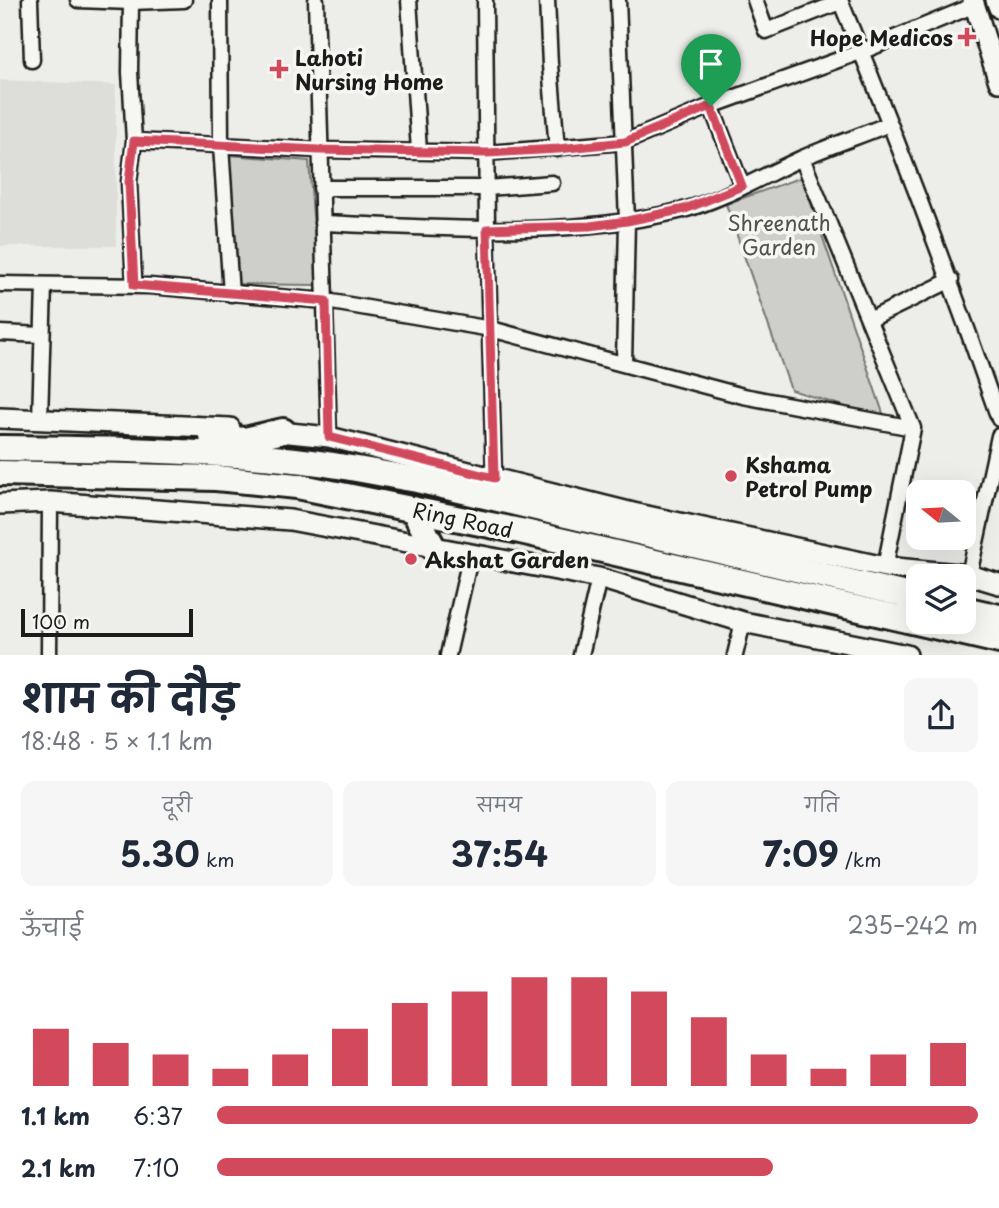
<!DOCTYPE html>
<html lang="hi">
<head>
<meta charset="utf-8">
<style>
  body { margin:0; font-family:"Playpen Sans","Playpen Sans Deva",sans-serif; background:#f6f6f7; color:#1f2937; height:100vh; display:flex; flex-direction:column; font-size:26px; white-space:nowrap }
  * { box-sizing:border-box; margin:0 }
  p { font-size:23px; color:#747a83 }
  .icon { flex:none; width:38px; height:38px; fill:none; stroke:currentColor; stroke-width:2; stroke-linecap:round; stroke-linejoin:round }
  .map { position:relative; height:655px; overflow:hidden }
  .side { display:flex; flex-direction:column; background:#fff; flex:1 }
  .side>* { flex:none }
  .needle { width:46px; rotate:288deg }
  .fabs { position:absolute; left:906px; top:480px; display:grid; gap:14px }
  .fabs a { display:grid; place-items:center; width:70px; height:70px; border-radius:14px; background:#fff; box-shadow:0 7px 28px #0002; font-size:35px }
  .scale { position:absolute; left:21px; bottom:18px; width:172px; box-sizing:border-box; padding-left:7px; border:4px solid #1c1c1c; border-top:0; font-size:19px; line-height:24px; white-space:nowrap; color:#1c1c1c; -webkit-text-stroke:5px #f6f6f2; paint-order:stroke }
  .pin { position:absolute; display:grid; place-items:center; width:60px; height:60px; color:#fff; margin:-72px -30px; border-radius:50% 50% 50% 0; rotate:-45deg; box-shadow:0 0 7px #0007 }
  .pin .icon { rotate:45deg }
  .round { display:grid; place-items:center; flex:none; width:74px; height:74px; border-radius:14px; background:#f6f6f7 }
  .head { display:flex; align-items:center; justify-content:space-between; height:119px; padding:0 21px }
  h1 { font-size:38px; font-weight:700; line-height:52px }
  .metrics { display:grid; grid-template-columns:repeat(3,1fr); gap:10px; height:119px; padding:7px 21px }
  .metrics div { display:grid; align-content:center; border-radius:14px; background:#f6f6f7; text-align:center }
  .metrics b { font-size:35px; font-weight:700 }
  .metrics small { font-size:19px; font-weight:400 }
  .metrics p { font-size:19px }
  .chart { height:196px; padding:14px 21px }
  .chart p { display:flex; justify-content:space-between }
  .chart svg { width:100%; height:126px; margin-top:7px; stroke:#d1495b; stroke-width:6 }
  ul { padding:0 21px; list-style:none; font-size:23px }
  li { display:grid; grid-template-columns:112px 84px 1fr; align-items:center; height:52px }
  li i { height:18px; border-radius:9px; background:#d1495b }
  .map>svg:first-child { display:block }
  .built { fill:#ddddda }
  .green { fill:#cececb; stroke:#757574; stroke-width:2 }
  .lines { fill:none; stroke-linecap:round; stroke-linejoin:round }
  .street-casing { stroke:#1c1c1c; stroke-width:19 }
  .secondary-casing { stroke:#1c1c1c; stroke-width:24 }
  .highway-casing { stroke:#1c1c1c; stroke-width:30 }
  .street { stroke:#f6f6f2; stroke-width:14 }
  .secondary { stroke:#f6f6f2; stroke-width:19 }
  .highway { stroke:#f6f6f2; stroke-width:24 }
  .route-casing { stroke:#fff; stroke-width:14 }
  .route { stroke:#d1495b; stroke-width:9 }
  .poi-dot { fill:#d1495b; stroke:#f6f6f2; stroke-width:2.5 }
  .labels { text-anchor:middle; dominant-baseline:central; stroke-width:7; stroke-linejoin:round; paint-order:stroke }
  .poi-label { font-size:21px; font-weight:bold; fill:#1c1c1c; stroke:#f6f6f2; text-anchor:start }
  .park-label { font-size:21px; fill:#515151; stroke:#f6f6f2 }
  .street-label { font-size:21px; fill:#1c1c1c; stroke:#f6f6f2 }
</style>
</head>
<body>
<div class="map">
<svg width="999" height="655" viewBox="0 0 999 655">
  <rect width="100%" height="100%" fill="#edede9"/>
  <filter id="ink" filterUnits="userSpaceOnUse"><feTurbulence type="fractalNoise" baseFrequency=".0143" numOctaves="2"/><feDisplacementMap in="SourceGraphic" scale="14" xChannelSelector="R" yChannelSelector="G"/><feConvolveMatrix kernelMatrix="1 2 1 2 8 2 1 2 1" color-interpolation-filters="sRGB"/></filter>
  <g filter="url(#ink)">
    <!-- built -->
    <path class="built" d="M0,80L116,85V246H0Z"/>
    <!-- green -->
    <path class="green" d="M229,155L309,161L318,285L235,284Z
      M802,177L885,419L791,390L726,204Z"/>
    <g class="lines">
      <!-- street casing -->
      <g class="street-casing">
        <path id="street" d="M30,0L32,60
          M78,0L131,2L184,0
          M220,0L221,146L231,294
          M316,0L329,437
          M409,0L419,151
          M485,0L487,229L494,478
          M547,0L550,65L557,149
          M618,0L627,221L624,364
          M755,0L766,31L840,2
          M840,0C897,138 950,278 999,419
          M131,2L130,72L134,141L129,182L134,285
          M711,106L742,186
          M134,141L319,150L487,153L625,142L711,106L863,51L975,5
          M802,158L913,428L885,567
          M321,188H487L552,183
          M322,223C441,228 566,239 683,210C722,200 763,176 800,159C829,146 860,136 889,124
          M0,284L149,286L326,301L491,329L743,396L913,428
          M869,320L951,280
          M0,333L42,335
          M40,419L44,285
          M969,575L999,436
          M49,655L50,502
          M448,655L471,554
          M581,655L599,578
          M735,655L743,622"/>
      </g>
      <!-- secondary casing -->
      <g class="secondary-casing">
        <path id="secondary" d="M973,0L999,82
          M996,0L999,8
          M0,418L230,428
          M270,431L329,437L633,513L885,567L969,575L999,584
          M0,504L50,502L290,520L599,578L743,622L907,655"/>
      </g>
      <!-- highway casing -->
      <g class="highway-casing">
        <path id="highway" d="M212,437L245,440L283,431
          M0,448C99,449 197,450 295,460C336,464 377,473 417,480L919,598
          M0,473L216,478L297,486L520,531L999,641
          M413,509L433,547
          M964,609L999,617"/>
      </g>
      <!-- street -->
      <use href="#street" class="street"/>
      <!-- secondary -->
      <use href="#secondary" class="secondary"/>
      <!-- highway -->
      <use href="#highway" class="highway"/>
    </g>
  </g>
  <g class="lines" filter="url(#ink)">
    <!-- route casing -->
    <g class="route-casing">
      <path id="route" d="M711,106L742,186L685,209L627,221L590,226L487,229L494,478L329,437L326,301L134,285L129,182L134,141L319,150L487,153L558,149L625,142Z"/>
    </g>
    <!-- route -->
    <use href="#route" class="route"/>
  </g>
  <!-- markers -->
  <g class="poi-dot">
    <path d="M963.5 26.5h7v7h7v7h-7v7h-7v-7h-7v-7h7z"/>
    <path d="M275.5 58.5h7v7h7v7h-7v7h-7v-7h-7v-7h7z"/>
    <circle cx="731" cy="476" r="7"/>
    <circle cx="411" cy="559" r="7"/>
  </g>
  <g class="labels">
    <!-- poi labels -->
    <g class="poi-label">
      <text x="953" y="37" text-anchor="end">Hope Medicos</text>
      <text x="295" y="57">Lahoti<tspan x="295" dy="24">Nursing Home</tspan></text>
      <text x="745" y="464">Kshama<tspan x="745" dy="24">Petrol Pump</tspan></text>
      <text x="425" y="559">Akshat Garden</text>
    </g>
    <!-- park labels -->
    <g class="park-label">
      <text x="779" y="222">Shreenath<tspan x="779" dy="24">Garden</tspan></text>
    </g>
    <!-- street labels -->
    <g class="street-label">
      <text transform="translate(463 519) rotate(12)">Ring Road</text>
    </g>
  </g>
</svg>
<div class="fabs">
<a><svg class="needle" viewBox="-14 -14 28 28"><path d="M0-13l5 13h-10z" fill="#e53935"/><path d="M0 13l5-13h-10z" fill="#747a83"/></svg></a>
<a><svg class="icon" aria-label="layers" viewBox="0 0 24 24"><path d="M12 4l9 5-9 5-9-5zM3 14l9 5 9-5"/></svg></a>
</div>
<div class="scale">100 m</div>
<div class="pin" style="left:711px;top:106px;background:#1e9e55"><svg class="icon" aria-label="arrive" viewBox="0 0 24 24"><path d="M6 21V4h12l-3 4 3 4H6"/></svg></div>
</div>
<section class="side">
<div class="head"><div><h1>शाम की दौड़</h1><p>18:48 · 5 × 1.1 km</p></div><a class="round"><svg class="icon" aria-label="share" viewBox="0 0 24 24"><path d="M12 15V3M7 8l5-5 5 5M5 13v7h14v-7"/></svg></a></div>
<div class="metrics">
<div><p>दूरी</p><b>5.30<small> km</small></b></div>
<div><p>समय</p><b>37:54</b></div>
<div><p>गति</p><b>7:09<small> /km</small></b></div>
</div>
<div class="chart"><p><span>ऊँचाई</span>235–242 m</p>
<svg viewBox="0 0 160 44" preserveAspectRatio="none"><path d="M5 44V24M15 44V29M25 44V33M35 44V38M45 44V33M55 44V24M65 44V15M75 44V11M85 44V6M95 44V6M105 44V11M115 44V20M125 44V33M135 44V38M145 44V33M155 44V29"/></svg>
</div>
<ul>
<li><b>1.1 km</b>6:37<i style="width:100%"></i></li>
<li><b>2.1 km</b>7:10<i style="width:73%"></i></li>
</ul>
</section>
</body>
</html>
